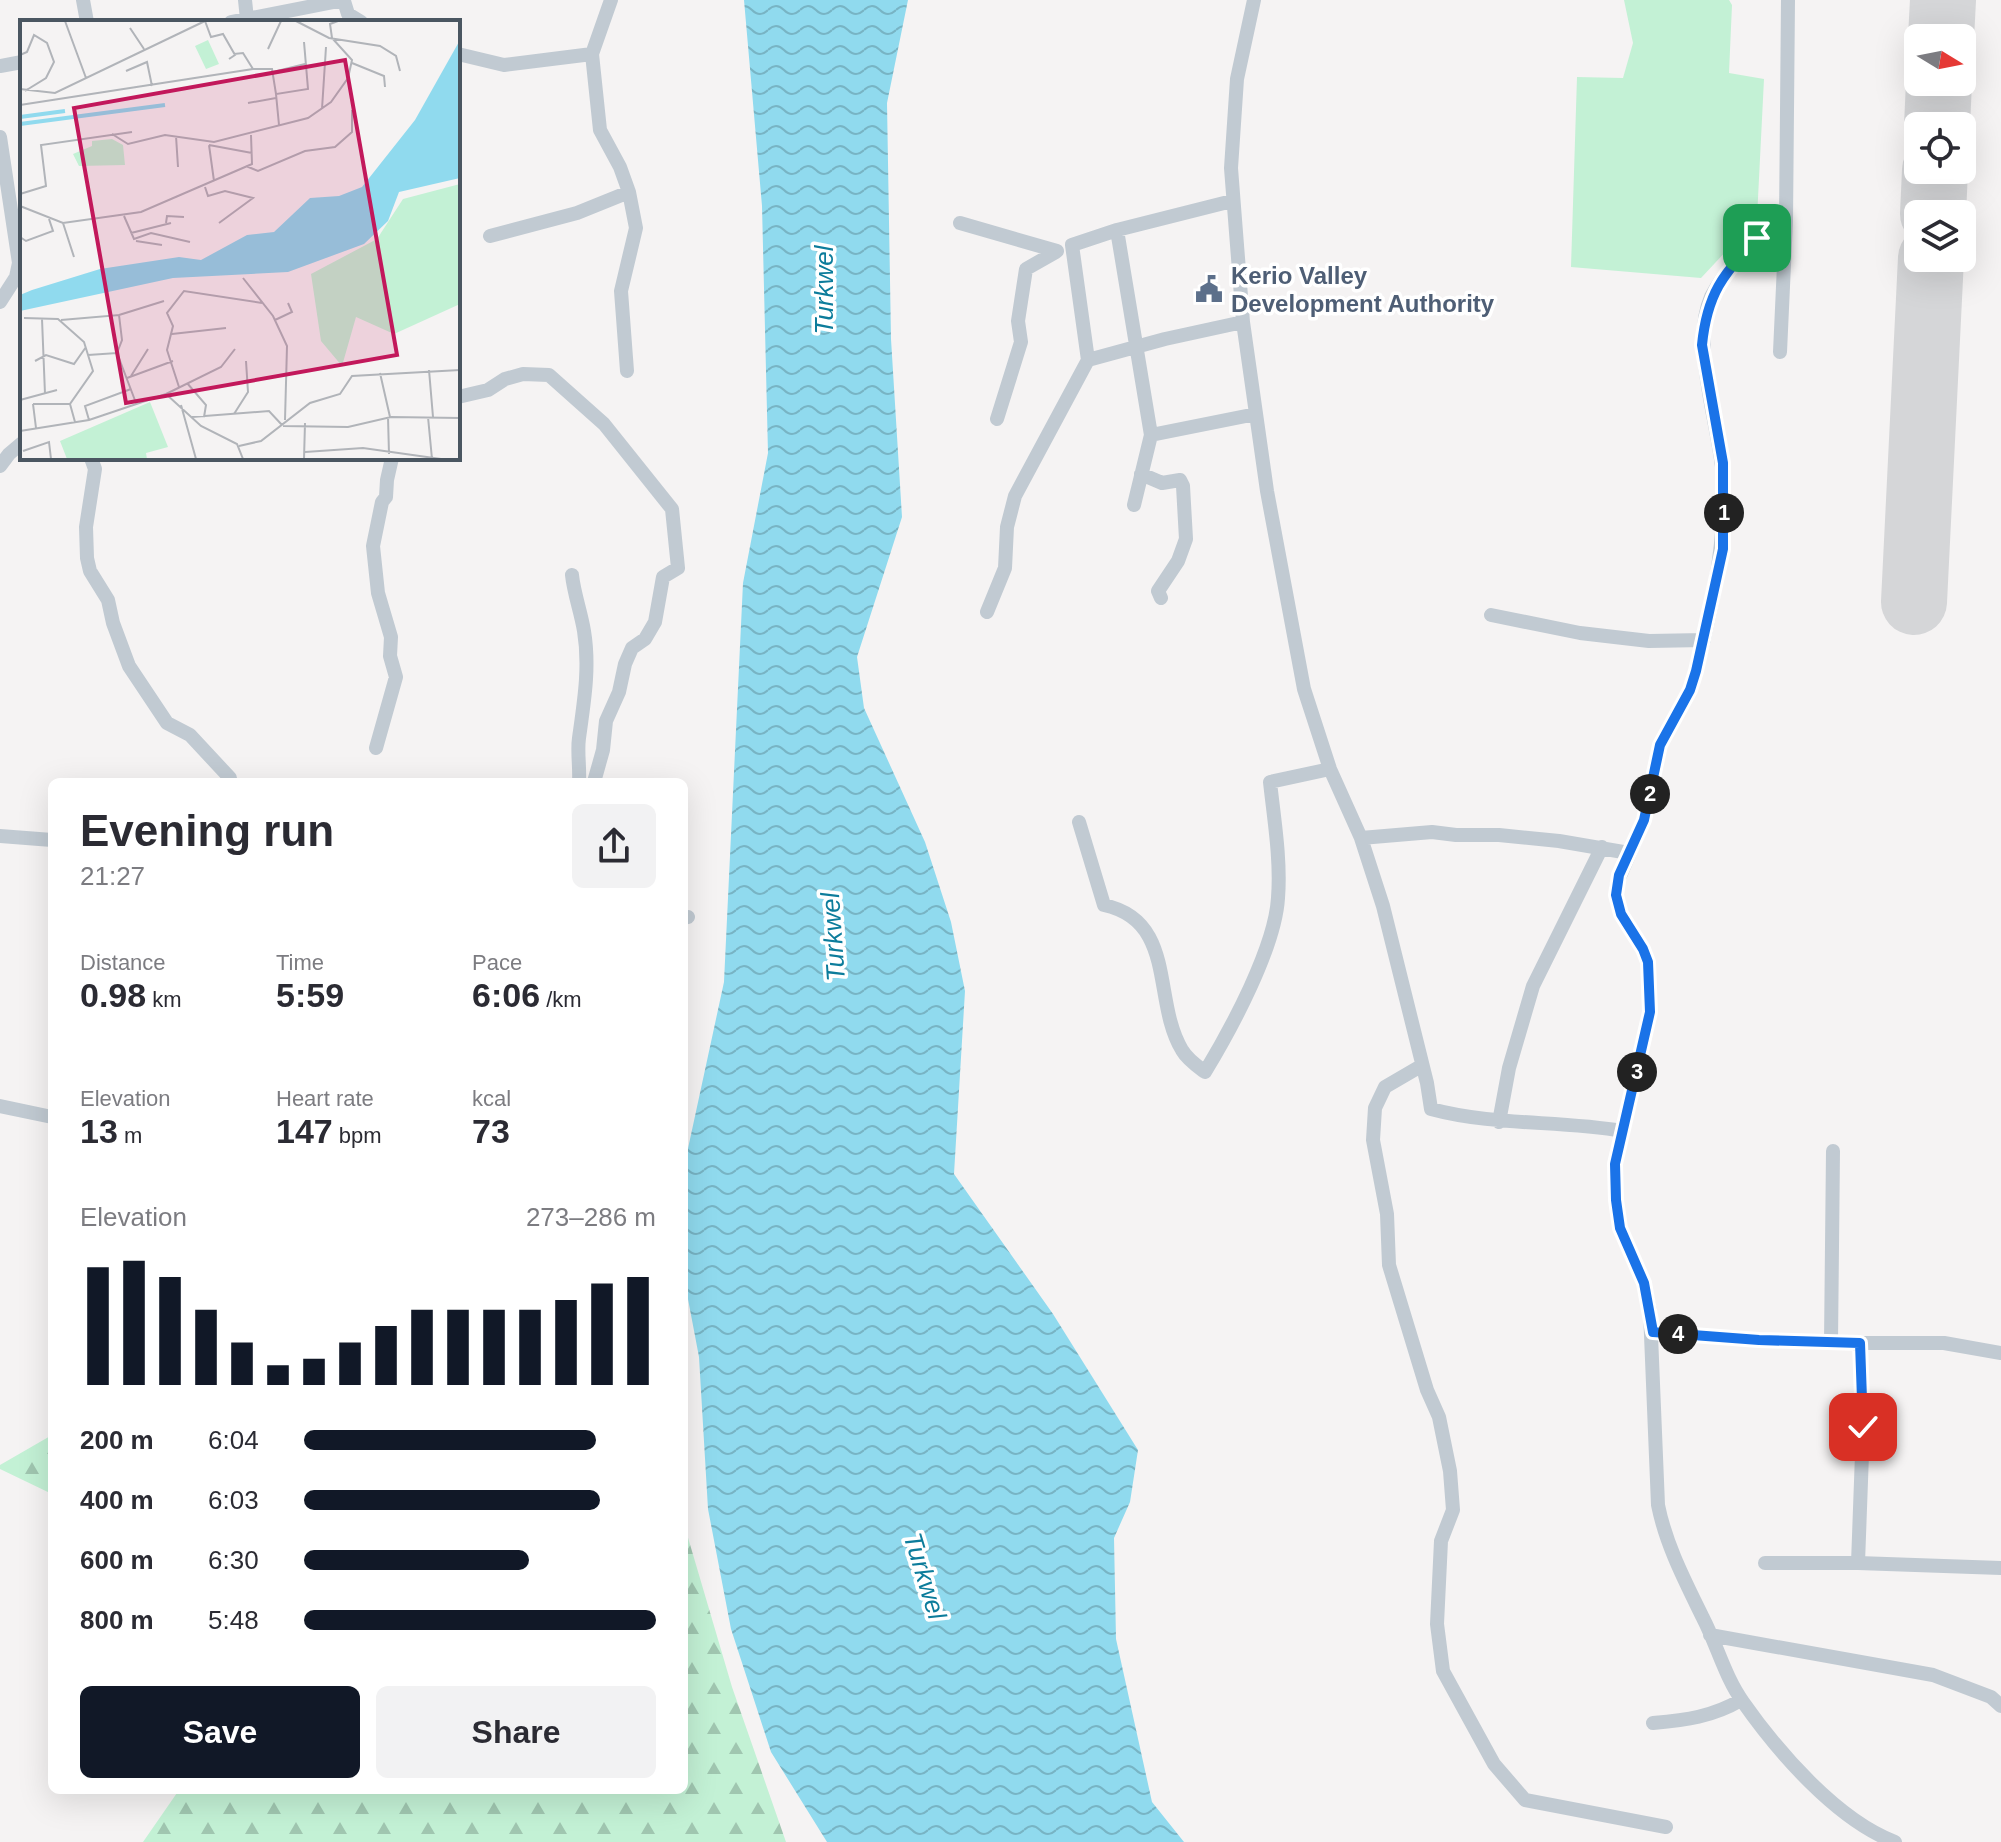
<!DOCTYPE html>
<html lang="en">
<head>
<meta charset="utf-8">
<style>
  body { margin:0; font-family:Arial,sans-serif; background:#f2f2f3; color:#2b2b33; height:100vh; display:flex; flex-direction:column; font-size:30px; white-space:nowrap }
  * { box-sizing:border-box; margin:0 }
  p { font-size:26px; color:#7c7c81 }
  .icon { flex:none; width:44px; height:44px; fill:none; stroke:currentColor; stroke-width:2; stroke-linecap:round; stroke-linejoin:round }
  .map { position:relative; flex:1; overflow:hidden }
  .details { position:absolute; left:48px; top:778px; width:640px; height:1016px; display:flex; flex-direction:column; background:#fff; border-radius:12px; box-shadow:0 8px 32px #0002 }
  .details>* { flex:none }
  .needle { width:52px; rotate:100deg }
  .buttons { position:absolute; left:1904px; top:24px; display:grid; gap:16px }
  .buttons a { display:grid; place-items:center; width:72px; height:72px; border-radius:12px; background:#fff; box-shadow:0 8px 32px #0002; font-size:40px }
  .pin { position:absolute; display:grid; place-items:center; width:68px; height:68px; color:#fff; margin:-34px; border-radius:16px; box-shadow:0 4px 12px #0006 }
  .km { position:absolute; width:40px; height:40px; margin:-20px; border-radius:50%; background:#222; color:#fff; font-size:22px; line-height:40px; text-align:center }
  .round { display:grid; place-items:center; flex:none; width:84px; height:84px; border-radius:12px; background:#f2f2f3 }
  .overview { display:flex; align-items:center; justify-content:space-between; height:136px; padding:0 32px }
  h1 { font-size:44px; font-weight:700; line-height:60px }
  .figures { display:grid; grid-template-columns:repeat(3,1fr); gap:12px; height:136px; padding:8px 32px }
  .figures div { display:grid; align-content:center }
  .figures b { font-size:34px; font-weight:700 }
  .figures small { font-size:22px; font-weight:400 }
  .figures p { font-size:22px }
  .chart { height:224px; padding:16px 32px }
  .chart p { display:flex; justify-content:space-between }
  .chart svg { width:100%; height:144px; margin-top:8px; stroke:#111827; stroke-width:6 }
  .action { display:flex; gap:16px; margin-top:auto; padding:16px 32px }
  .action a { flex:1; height:92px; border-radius:12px; background:#111827; color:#fff; font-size:32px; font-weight:700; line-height:92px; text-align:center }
  .action a+a { background:#f2f2f3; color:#2b2b33 }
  ul { padding:0 32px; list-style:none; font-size:26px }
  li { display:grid; grid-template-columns:128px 96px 1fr; align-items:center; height:60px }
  li i { height:20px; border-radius:10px; background:#111827 }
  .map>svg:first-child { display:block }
  .forest { fill:url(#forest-firs) }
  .pitch { fill:#c3f1d5 }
  .water { fill:url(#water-waves) }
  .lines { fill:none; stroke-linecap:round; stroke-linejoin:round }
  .runway { stroke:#d5d6d8; stroke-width:66 }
  .minor { stroke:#c1cad2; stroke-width:14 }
  .route-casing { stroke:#fff; stroke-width:16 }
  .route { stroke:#1a73e8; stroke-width:10 }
  .labels { text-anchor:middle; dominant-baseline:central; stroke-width:7; stroke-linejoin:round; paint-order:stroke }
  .service-label { font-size:24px; font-weight:bold; fill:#4e5e75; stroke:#fff; text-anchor:start }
  .water-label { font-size:26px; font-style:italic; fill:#0c7c9b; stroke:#fff }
  .inset-river { fill:none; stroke:#90daee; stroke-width:4 }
  .inset-road { fill:none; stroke:#b1b4b9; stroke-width:2 }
  .view { fill:#c2185b; fill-opacity:0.15; stroke:#c2185b; stroke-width:4 }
  .inset-edge { fill:none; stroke:#4a5661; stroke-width:4 }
</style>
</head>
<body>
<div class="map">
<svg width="2001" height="1842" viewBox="0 0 2001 1842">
  <defs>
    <pattern id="forest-firs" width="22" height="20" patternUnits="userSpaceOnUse" patternTransform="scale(2)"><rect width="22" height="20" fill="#c3f1d5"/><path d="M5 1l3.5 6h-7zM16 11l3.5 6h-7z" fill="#a0c6b0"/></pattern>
    <pattern id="water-waves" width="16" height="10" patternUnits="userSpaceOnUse" patternTransform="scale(2)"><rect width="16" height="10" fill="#90daee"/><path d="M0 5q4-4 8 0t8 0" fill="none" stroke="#78b4c4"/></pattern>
  </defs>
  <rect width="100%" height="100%" fill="#f5f3f3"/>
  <!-- forest -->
  <path class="forest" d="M52,1435V1494L0,1469V1465Z
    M684,1524L732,1687L786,1842H143L179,1790H684Z"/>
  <!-- pitch -->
  <path class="pitch" d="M1624,0H1729L1732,5L1729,73L1764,79L1757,218L1701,278L1571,267L1577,77L1623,78L1633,43Z"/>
  <!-- water -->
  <path class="water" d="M744,0H908L887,103L891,339L902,517L857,657L864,708L925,842L951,922L965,991L954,1174L1053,1314L1138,1450L1130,1502L1114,1538L1116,1639L1152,1802L1184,1842H827L771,1752L731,1629L708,1509L699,1357L684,1278V1167L724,982L743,583L768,453L762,206Z"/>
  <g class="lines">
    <!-- runway -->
    <path class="runway" d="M1941,38L1943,0
      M1937,126L1939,82
      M1933,214L1935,170
      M1914,602L1931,258"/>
    <!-- minor -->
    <path class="minor" d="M83,0L87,22
      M245,0L247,19
      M1254,0L1237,79L1231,168L1243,322L1267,491L1304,689L1330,769L1361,838L1383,906L1427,1083L1431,1109C1494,1126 1559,1120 1623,1131
      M344,1L348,14L361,22
      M231,22L344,0
      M458,54L504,65L592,54L611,0
      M592,54L600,130L620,167L629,192L636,228L621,291L627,371
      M0,66L22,62
      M0,137L19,263L16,277L0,302
      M1786,221C1766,224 1756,238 1743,253C1731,266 1719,281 1711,297C1688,349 1725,438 1724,496C1723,557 1711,612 1696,671L1690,690L1660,745L1644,820L1617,883L1616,895L1621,914L1643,949L1648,962L1650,1012L1615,1164L1616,1200L1620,1228L1644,1283L1650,1311L1658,1505C1666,1545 1685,1581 1703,1618C1717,1645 1725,1677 1743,1702C1778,1752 1837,1820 1895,1842
      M960,223L1057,251
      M1117,230L1151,435L1134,505
      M490,236L577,213L629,192
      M1780,352L1786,221L1788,0
      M1088,360L1165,339L1243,322
      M458,397L488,390L505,379L523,374L549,375L604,424L672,509L678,568L663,577L655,622L645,639L632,648L625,664L619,692L606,721L603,750L594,782
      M997,419L1021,342L1018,321L1026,269L1056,252
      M1151,435L1256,414
      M91,458L95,469L86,527L87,558L90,571L108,600L113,623L129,666L167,723L190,735L230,778
      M0,466L9,454L22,443
      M1141,474L1162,483L1180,480L1183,486L1186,539L1178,561L1158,591L1161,598
      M572,575C574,594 581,612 584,631C590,667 584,702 579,738C577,752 580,767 579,782
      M987,612L1005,568L1007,527L1015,496L1088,360L1072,245L1117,230L1232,201
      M1491,615L1580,633L1649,641L1704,640
      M376,748L396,677L390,656L391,637L378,593L373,546L382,502L386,497L387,480L392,458
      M1079,822L1104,905C1177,921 1152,1000 1182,1050C1187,1059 1197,1066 1205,1072C1231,1029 1275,948 1278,898C1281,860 1274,819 1270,782L1330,769
      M0,836L52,840
      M1361,838L1432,832L1456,835H1499L1559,841L1629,853
      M684,918L688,917
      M1421,1066L1385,1087L1375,1108L1373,1140L1387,1214L1389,1265L1427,1390L1439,1417L1450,1471L1453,1510L1441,1541L1437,1624L1443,1671L1494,1764L1525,1800L1666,1827
      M0,1106L52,1117
      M1499,1122L1509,1068L1533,986L1602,847
      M1653,1332L1759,1340L1860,1343L1863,1427L1858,1563L2001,1568
      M1831,1342L1833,1151
      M1860,1343H1944L2001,1353
      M1765,1563H1858
      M1710,1635L1933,1675L1991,1697L2001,1706
      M1653,1723C1686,1720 1712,1717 1741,1700"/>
  </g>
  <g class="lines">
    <!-- route casing -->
    <g class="route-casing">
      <path id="route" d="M1757,238C1723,274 1707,294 1702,345L1723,463V549L1696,671L1690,690L1660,745L1644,820L1619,875L1616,895L1621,914L1643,949L1648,962L1650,1012L1615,1164L1616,1200L1620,1228L1644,1283L1653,1332L1759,1340L1860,1343L1863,1427"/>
    </g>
    <!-- route -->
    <use href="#route" class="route"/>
  </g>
  <!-- icons -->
  <defs>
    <g id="civic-bare" transform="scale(2.16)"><path d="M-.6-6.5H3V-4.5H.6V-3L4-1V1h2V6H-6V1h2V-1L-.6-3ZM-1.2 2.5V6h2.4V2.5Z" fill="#5c6f8a" stroke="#fff" stroke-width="2.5" paint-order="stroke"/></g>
  </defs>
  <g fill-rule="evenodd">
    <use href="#civic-bare" x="1209" y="289"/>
  </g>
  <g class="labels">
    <!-- service labels -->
    <g class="service-label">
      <text x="1231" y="275">Kerio Valley<tspan x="1231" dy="28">Development Authority</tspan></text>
    </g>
    <!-- water labels -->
    <g class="water-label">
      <text transform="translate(824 290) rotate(-90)">Turkwel</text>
      <text transform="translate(833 937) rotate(-94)">Turkwel</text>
      <text transform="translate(925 1576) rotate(73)">Turkwel</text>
    </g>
  </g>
  <!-- overview -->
  <g transform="translate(20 20)">
    <rect width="440" height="440" fill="#f5f3f3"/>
    <path d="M130,382L148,427L126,433L127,439H47L40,421Z" fill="#c3f1d5"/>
    <path d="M440,164V284L374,314L336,297L322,346L301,321L291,254L357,219L383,179Z" fill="#c3f1d5"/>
    <path d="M188,20L199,44L186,49L175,26ZM92,119L103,125L105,145L59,146L53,134L72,126V121Z" fill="#c3f1d5"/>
    <path d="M440,20V158L379,172L368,201L344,224L268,252L153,258L0,291V275L12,270L80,249L159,237L181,240L227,215L254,212L290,178L319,176L342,167L395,100Z" fill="#90daee"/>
    <path class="inset-river" d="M0,97L45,91M0,104L145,85"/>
    <path class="inset-road" d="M45,1L66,58M185,1L191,17L203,14L215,35L209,39M276,1L309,18L360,26L376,36L380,51M110,8L124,29M248,29L261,1M214,34L223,33L233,49H252L256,74M0,35L7,32L14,15L27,23L34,42L26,58L5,71M332,43L364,56L365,67M106,51L127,42L132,66M253,52L285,44M0,69L35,73L185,1M228,83L256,78M0,85L233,49M302,89L306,27M259,105L256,74L288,69L284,22M92,114L108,124L145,115L194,122L288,98L311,82L328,58L332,40L312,18L310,4L318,1M156,116L158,147M189,125L232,133M189,125L194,161M226,146L238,151L285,131L315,127L332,112V90M185,167L188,176L205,171L233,178L199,203M0,174L26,166L21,125L112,112M0,186L43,203L121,192L232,144L231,115M104,196L114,219L131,213L170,222M43,203L54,237M146,203L147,196L164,197M111,213L151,203M0,217L6,221L33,211L29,199M116,221L142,225M223,258L253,296L267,326L265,400M99,295L144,281M4,298L38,299L64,322L73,351L50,384L55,402M22,299L25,374M41,300L99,295L102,320L97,333M255,300L272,292L268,283M152,314L206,308M68,335L97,333L116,383M15,341L26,335L54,344L66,327M409,350L413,397M360,353L370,397M111,356L128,329M107,358L153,341M167,363L186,385L184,397M159,367L147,330L153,306L147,293L164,271L242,283M146,374L181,406L217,424L223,439M0,380L37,370M13,384H50M13,384L16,408M161,385L176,439M214,394L228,372L226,341M172,397L249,391L262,405M368,397L369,434M408,397L412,439M69,400L65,386L111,369M263,406L328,407L371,397L440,398M0,411L69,400L146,374L201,347L215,329M219,426L241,421L290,383L320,374L332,356L440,350M3,431L29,422L31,439M285,432L343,428L421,439M284,439L285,403"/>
    <path class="view" d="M325,40L377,335L106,383L54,88Z"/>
    <rect width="440" height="440" class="inset-edge"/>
  </g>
</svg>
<div class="buttons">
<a><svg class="needle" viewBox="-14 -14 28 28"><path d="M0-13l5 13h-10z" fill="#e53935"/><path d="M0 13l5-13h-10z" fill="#7c7c81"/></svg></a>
<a><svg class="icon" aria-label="locate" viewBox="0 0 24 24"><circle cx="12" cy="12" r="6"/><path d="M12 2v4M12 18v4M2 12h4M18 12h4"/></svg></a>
<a><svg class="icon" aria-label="layers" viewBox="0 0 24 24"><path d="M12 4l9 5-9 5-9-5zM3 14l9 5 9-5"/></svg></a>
</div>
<div class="pin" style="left:1757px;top:238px;background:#1e9e55"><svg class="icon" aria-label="arrive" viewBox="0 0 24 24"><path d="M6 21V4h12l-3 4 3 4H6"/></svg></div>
<div class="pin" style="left:1863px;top:1427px;background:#d93025"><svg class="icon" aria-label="check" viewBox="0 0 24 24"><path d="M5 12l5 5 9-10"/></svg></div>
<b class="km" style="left:1724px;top:513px">1</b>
<b class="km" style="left:1650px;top:794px">2</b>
<b class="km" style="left:1637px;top:1072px">3</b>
<b class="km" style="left:1678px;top:1334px">4</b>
<section class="details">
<div class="overview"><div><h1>Evening run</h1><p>21:27</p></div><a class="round"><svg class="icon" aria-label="share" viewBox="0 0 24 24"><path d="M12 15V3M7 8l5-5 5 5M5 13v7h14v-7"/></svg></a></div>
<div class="figures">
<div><p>Distance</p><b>0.98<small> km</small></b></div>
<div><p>Time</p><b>5:59</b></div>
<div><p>Pace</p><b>6:06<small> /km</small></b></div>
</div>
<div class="figures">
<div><p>Elevation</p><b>13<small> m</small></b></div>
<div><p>Heart rate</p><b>147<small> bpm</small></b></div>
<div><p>kcal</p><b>73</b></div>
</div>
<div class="chart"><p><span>Elevation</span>273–286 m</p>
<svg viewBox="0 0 160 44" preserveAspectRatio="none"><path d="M5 44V8M15 44V6M25 44V11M35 44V21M45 44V31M55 44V38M65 44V36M75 44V31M85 44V26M95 44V21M105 44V21M115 44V21M125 44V21M135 44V18M145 44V13M155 44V11"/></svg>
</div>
<ul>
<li><b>200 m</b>6:04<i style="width:83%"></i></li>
<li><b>400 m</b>6:03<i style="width:84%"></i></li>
<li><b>600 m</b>6:30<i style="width:64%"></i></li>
<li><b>800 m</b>5:48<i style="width:100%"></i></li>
</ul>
<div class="action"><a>Save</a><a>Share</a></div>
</section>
</div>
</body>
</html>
